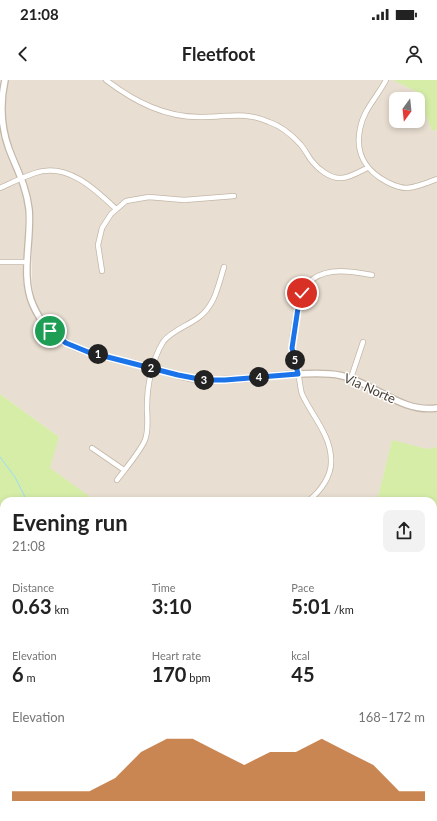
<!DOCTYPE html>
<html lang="en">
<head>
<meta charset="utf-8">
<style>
  body { margin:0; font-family:Lato,sans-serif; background:#f2f2f2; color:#222; height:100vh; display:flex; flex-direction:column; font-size:15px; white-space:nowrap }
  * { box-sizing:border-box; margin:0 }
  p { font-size:13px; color:#767676 }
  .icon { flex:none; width:22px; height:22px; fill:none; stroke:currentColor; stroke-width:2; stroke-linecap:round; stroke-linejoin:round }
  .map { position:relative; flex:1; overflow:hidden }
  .panel { position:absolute; left:0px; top:417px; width:437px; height:324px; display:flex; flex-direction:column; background:#fff; border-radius:12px 12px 0 0; box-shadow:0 2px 6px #0003 }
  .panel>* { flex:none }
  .needle { width:26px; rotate:195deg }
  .tools { position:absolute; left:389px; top:12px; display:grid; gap:8px }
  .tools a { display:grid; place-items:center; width:36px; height:36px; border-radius:8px; background:#fff; box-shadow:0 2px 6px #0003; font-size:20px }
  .pin { position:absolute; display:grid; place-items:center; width:34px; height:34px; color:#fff; margin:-17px; border:2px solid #fff; border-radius:50%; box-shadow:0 1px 4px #0007 }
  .km { position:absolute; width:20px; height:20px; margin:-10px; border-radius:50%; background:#222; color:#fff; font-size:11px; line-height:20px; text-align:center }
  .round { display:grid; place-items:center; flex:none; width:42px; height:42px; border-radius:8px; background:#f2f2f2 }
  .overview { display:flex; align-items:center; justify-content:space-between; height:68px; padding:0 12px }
  h1 { font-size:22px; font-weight:700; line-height:30px }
  .figures { display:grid; grid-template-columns:repeat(3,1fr); gap:6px; height:68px; padding:4px 12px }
  .figures div { display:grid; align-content:center }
  .figures b { font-size:20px; font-weight:700 }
  .figures small { font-size:11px; font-weight:400 }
  .figures p { font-size:11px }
  .chart { height:112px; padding:8px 12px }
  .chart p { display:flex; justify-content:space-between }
  .chart svg { width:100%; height:72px; margin-top:4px; fill:#b45309; opacity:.7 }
  .status { display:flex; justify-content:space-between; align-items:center; height:28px; padding:0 20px; background:#fff; direction:ltr }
  .status svg { height:11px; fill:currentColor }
  header { display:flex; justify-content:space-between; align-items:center; height:52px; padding:0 12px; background:#fff; font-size:18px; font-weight:700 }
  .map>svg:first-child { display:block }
  .residential { fill:#e8ded1 }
  .green { fill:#d6eda8 }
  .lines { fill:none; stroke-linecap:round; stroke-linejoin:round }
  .stream { stroke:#99dcf8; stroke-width:1 }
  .minor-casing { stroke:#c3b7a8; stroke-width:6 }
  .tertiary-casing { stroke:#c3b7a8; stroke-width:8 }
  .minor { stroke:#fff; stroke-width:4.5 }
  .tertiary { stroke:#fff; stroke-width:5.5 }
  .route-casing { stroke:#fff; stroke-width:8 }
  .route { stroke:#1a73e8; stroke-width:5 }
  .labels { text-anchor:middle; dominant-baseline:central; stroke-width:3; stroke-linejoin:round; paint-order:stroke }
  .street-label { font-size:13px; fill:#463d33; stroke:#fff }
</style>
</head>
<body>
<div class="status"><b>21:08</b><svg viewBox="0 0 49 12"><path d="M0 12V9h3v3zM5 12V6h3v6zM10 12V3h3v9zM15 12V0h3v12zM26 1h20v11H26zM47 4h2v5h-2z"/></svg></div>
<header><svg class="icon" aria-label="back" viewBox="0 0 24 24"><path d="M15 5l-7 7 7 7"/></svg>Fleetfoot<svg class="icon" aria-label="person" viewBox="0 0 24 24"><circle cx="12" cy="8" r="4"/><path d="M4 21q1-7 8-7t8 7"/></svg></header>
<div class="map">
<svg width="437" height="741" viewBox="0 0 437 741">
  <rect width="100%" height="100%" fill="#f4ede4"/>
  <!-- residential -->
  <path class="residential" d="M7,0H393L419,13L417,19H396V41H418V30L425,33L432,51L437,49V325L414,324L401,319L356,296L329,290L218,297L199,296L139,282L77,264L57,253L47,244L39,232L34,222L32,203V127L25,97L8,56L4,40V19Z
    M0,48L7,72L22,108L25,119V191L28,220L37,241L45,250L53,257L66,266L80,272L165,295L191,301L222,303L325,296L351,301L406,328L415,330L437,331V367L427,369L392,361L377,421H96L49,388L59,357L0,314Z
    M433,489L437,491V576L433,574Z
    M433,576L437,578V741H389V737H433Z"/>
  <!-- green -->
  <path class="green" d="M393,0H437V49L432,51L425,33L418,30V19H417L419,13Z
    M0,314L59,357L50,388L96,421H4V536L0,535Z
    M392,360L427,369L437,367V491L433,489V421H377Z
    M0,670L4,672V737H41L39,741H0Z
    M213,737H375V741H215Z"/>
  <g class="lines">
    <!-- stream -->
    <path class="stream" d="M0,377L15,397L27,421
      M385,741L386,737"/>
    <!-- minor casing -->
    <g class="minor-casing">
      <path id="minor" d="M106,0C135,22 166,38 203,37C229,37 244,31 269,42C281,46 293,56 301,65C305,70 308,76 311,80C318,89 330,99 342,98C351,97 359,92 367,88
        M386,0C378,16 363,30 360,49C355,73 366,91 387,102C393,105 400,108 407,108C418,107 427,103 437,99
        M0,108C11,103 23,97 35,93C67,82 95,109 116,129
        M0,182H27
        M102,191L98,165L102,148L111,134L126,121L149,117L184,120L234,116
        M351,298L363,262
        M92,368L124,390
        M117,400C125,389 140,372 145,360C149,350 147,337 147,327C147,306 152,280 163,262C171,251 187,246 198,238C215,226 218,206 224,187
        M308,421C320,412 332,396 331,380C331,355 312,336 302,314C300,308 300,300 298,293C296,285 292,275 292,267C292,250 299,209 313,199C330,187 354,192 372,195
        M433,675H437
        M164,737L170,739H179
        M342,737L348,740H378
        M412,737V741"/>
    </g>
    <!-- tertiary casing -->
    <g class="tertiary-casing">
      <path id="tertiary" d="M5,0C0,23 1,47 9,69C17,90 26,105 29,129C32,159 20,196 33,225C40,241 50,254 65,262C87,275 127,281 152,288C169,292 189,300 207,300C248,301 289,291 330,294C368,296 398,334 437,328"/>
    </g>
    <!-- minor -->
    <use href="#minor" class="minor"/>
    <!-- tertiary -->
    <use href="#tertiary" class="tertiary"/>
  </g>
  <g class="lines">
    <!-- route casing -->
    <g class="route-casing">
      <path id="route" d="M50,251L66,263L88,272L178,295L204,300H225L298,294L292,268L298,228L302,213"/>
    </g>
    <!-- route -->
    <use href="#route" class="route"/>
  </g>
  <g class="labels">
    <!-- street labels -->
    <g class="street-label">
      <text transform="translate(370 308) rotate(24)">Via Norte</text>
    </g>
  </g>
</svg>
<div class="tools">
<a><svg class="needle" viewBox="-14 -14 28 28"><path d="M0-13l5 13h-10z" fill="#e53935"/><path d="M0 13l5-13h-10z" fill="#767676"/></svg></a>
</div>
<div class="pin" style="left:50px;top:251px;background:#1e9e55"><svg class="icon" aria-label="arrive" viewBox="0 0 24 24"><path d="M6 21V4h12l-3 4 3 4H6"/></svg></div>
<div class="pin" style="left:302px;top:213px;background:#d93025"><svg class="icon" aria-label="check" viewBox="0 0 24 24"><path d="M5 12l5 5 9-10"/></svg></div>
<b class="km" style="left:98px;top:274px">1</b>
<b class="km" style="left:151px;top:288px">2</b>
<b class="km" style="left:204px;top:300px">3</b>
<b class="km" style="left:259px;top:297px">4</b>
<b class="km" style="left:295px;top:280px">5</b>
<section class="panel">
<div class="overview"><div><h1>Evening run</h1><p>21:08</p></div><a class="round"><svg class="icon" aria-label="share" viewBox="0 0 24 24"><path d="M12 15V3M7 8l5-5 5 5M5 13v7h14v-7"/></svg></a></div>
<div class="figures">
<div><p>Distance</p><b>0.63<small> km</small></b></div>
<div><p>Time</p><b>3:10</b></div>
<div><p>Pace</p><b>5:01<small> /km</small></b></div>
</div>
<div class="figures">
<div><p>Elevation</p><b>6<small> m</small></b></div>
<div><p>Heart rate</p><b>170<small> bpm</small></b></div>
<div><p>kcal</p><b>45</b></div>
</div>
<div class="chart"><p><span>Elevation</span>168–172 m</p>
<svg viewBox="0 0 160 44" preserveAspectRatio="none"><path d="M0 44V38L10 38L20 38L30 38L40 30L50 14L60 6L70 6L80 14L90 22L100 14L110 14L120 6L130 14L140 22L150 38L160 38V44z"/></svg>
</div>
</section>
</div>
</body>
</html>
